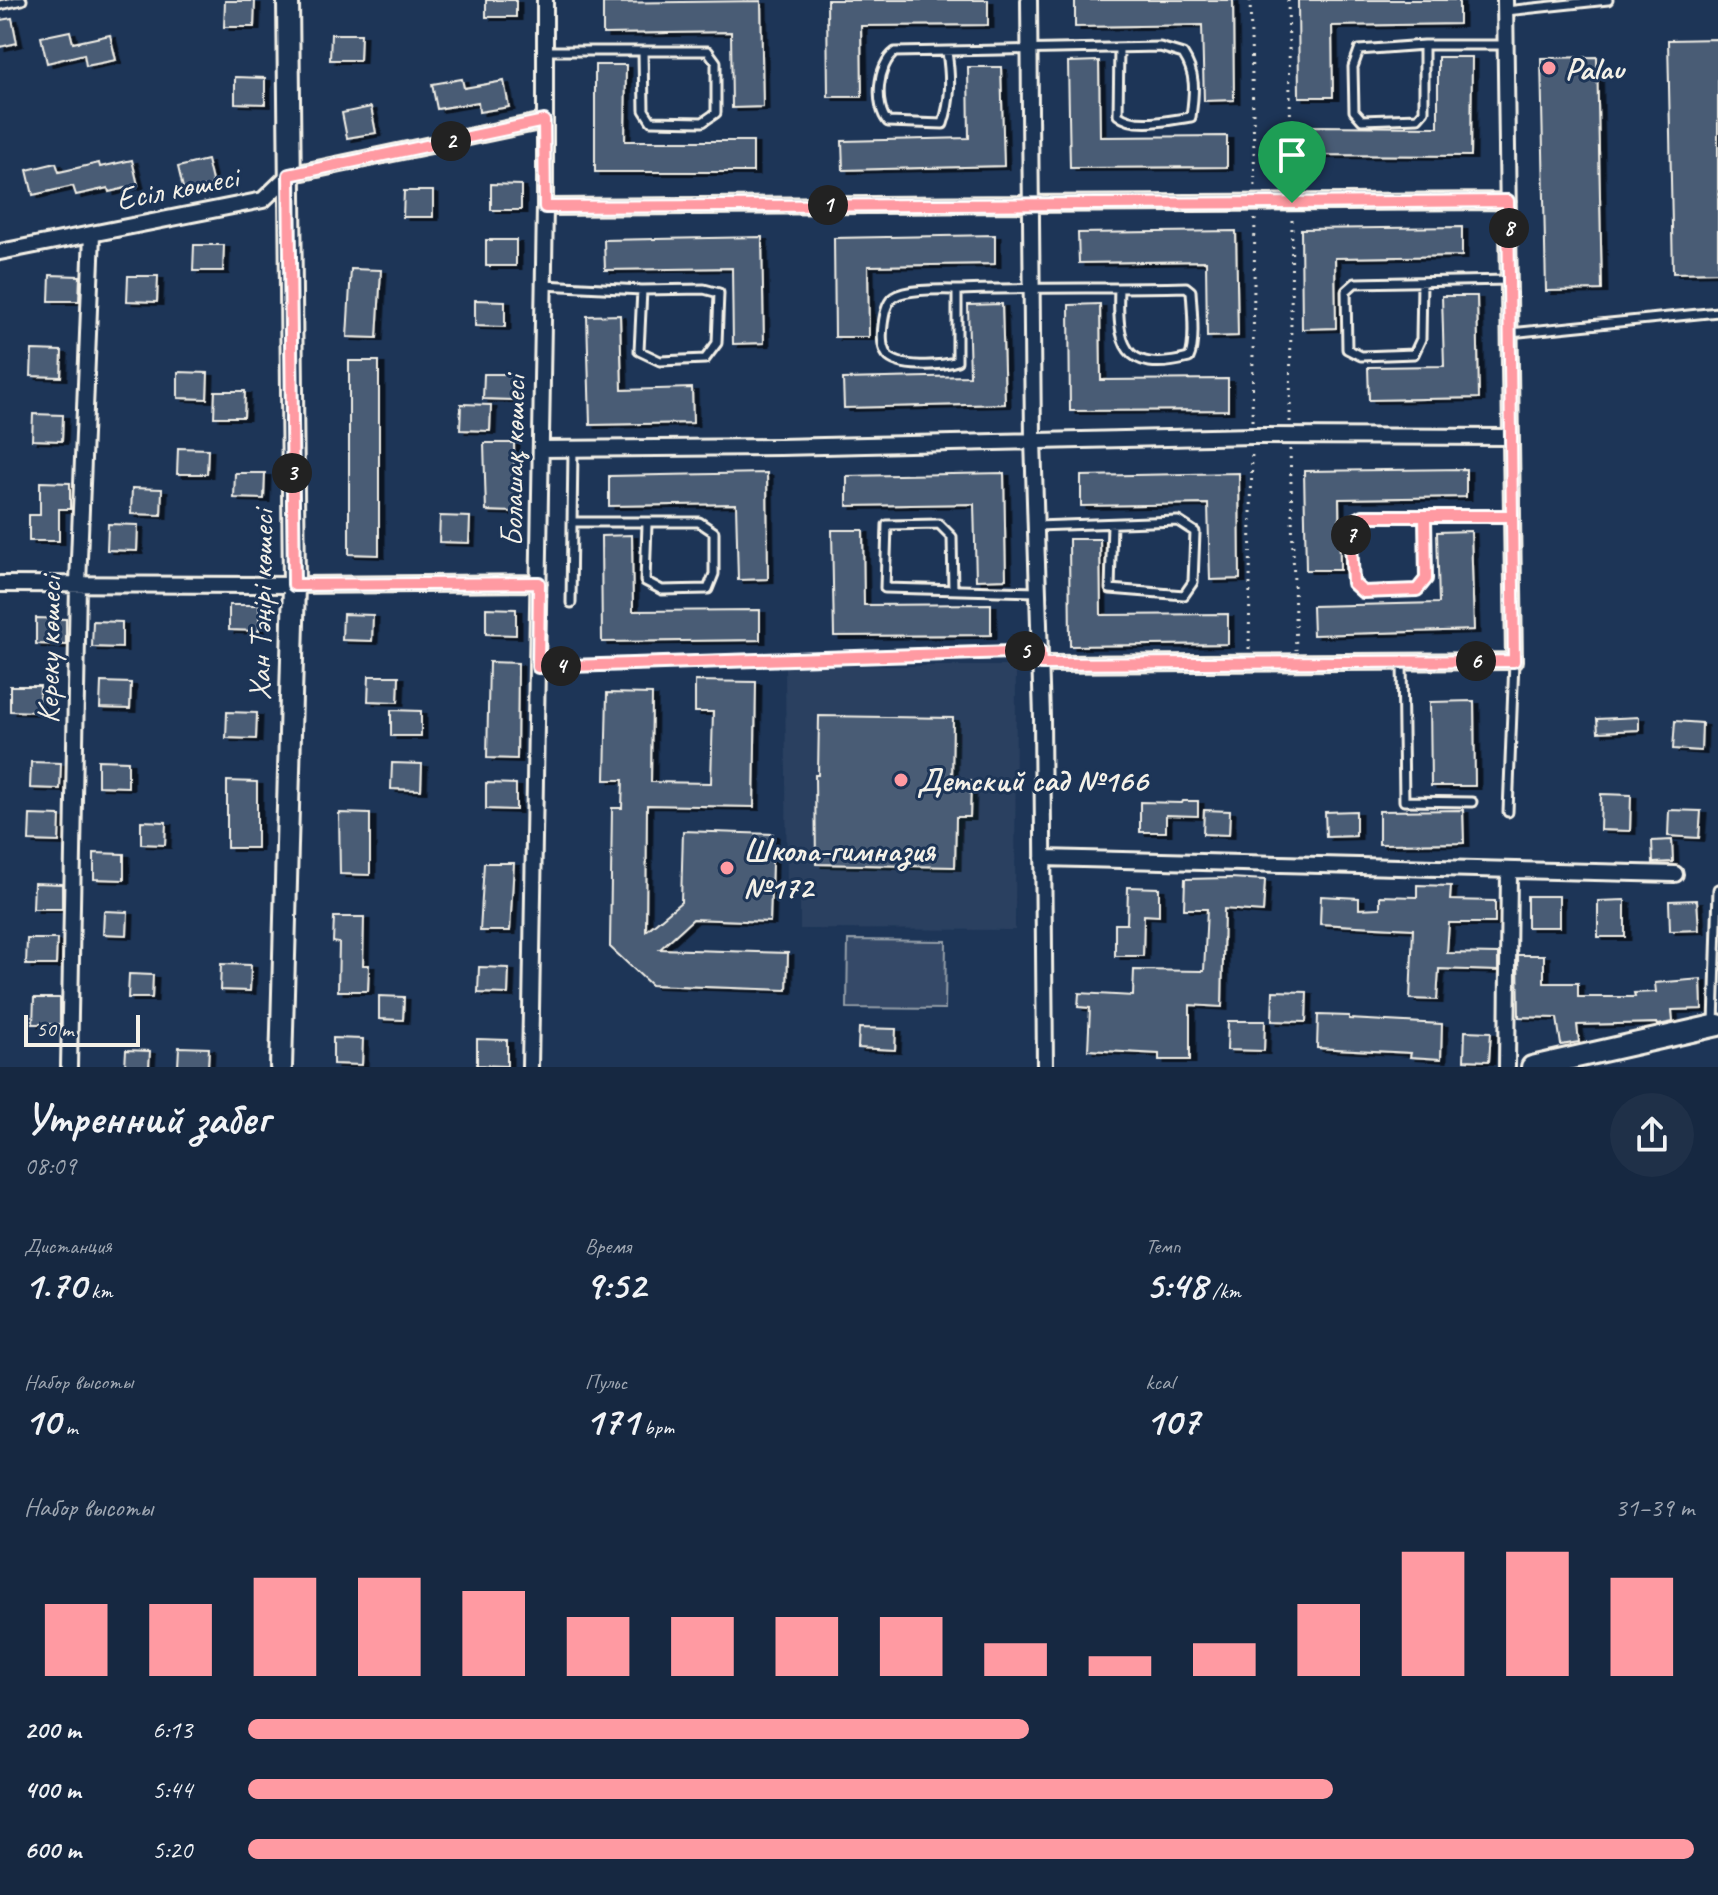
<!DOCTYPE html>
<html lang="ru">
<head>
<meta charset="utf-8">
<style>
  body { margin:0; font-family:Caveat,sans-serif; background:#1f3048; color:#f1f3f6; height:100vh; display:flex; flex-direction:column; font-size:30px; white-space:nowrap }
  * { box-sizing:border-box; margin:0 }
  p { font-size:26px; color:#9ea6b1 }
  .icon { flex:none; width:44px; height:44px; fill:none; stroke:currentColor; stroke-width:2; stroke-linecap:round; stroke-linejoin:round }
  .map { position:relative; height:1067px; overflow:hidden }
  .sheet { display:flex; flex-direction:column; background:#162841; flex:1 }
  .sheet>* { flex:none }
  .scale { position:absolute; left:24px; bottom:20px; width:116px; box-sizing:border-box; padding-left:8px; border:4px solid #f4f1e8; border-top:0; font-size:22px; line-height:28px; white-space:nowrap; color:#f4f1e8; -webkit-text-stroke:6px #1d3557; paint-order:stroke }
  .pin { position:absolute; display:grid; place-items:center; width:68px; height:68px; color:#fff; margin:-82px -34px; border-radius:50% 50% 50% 0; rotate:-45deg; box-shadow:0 0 8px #0007 }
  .pin .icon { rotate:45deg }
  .km { position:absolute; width:40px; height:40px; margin:-20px; border-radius:50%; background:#222; color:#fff; font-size:22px; line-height:40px; text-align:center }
  .round { display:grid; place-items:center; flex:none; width:84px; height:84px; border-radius:42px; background:#1f3048 }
  .summary { display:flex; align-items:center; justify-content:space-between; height:136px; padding:0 24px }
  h1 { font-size:44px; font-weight:700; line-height:60px }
  .figures { display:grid; grid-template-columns:repeat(3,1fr); gap:12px; height:136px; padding:8px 24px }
  .figures div { display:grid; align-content:center }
  .figures b { font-size:40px; font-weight:700 }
  .figures small { font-size:22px; font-weight:400 }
  .figures p { font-size:22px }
  .chart { height:224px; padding:16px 24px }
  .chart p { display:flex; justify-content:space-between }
  .chart svg { width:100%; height:144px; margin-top:8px; stroke:#ff9aa2; stroke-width:6 }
  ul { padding:0 24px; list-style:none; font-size:26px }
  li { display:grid; grid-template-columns:128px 96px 1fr; align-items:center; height:60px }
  li i { height:20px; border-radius:10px; background:#ff9aa2 }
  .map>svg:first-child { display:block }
  .built { fill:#2a4060 }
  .garden { fill:#354a67; stroke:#949ea8; stroke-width:2 }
  .building { fill:#485b74; stroke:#f4f1e8; stroke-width:2; filter:url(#shadow) }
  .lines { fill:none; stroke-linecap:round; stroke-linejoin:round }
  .lane-casing { stroke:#f4f1e8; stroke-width:13 }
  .street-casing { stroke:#f4f1e8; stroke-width:20 }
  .secondary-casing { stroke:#f4f1e8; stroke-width:26 }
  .path { stroke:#f4f1e8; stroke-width:3; stroke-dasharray:2 6; stroke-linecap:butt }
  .lane { stroke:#1d3557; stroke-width:7 }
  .street { stroke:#1d3557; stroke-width:14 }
  .secondary { stroke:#1d3557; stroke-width:20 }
  .route-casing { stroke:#fff; stroke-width:16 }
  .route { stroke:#ff9aa2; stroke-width:10 }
  .poi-dot { fill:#ff9aa2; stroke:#1d3557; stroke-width:3 }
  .labels { text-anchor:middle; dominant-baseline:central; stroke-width:6; stroke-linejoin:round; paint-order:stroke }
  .poi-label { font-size:32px; font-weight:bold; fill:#f4f1e8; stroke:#1d3557; text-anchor:start }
  .street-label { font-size:32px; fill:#f4f1e8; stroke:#1d3557 }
</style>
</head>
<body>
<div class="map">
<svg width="1718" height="1067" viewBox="0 0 1718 1067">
  <defs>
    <filter id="shadow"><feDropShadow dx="5.5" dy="3" stdDeviation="0" flood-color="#0009"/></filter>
  </defs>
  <rect width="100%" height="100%" fill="#1d3557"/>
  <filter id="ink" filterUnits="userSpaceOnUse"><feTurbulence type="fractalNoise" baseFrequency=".0125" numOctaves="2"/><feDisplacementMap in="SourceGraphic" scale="16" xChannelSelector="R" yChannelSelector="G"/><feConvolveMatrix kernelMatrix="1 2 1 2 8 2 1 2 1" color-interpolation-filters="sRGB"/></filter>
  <g filter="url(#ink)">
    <!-- built -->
    <path class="built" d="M785,666H1016L1015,930L800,929V894L787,893Z"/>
    <!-- garden -->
    <path class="garden" d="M848,940L946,941L945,1009L847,1008Z"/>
    <!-- building -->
    <path class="building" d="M486,0H516V17H486Z
      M827,0H988V25L861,26L862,97H828Z
      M1075,0H1233L1234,100L1204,101L1202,25L1075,27Z
      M1298,0H1459V24L1332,26L1333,97H1299Z
      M225,1H255L254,27H224Z
      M761,1L763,107L732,108L731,32L603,34V3Z
      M12,18L17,43L0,47V20Z
      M70,31L73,43L110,35L116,60L86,66L84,54L47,63L41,37Z
      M331,34H361L360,60H330Z
      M1718,39V272L1673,273L1668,40Z
      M1438,57H1472L1471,156L1310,155V126L1438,127Z
      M1597,57L1602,290L1546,291L1541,58Z
      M1099,61L1100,137L1227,136V167L1070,168L1068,62Z
      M595,65H626L625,141H753V172H595Z
      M968,67H1001L1004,166L843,170L842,141L969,138Z
      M235,77L265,78V104L235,103Z
      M462,79L464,88L504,81L509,107L479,112L478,102L437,109L432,84Z
      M371,107L376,133L347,138L342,113Z
      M132,160L138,185L109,192L108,188L76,195L73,186L33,195L27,170L56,163L59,172L99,163L100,167Z
      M207,160L213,185L184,192L178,167Z
      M491,184L521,185V210H491Z
      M404,191H433V217H403Z
      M1462,227V256L1335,258L1336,328L1302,329L1301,229Z
      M1236,231L1238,336L1207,337L1206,261L1079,263L1078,233Z
      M995,235V264L868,266L869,337H835L834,238Z
      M762,237L764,343L733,344L732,268L605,270L604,240Z
      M486,240H516V266H486Z
      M194,245H224L223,271H193Z
      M351,269L381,270L377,338L347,337Z
      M50,275L80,276L79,301H49Z
      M128,276H158L157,302L127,301Z
      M1442,296H1477L1479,398L1369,400L1368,367L1444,366Z
      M475,300L505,301V327L475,326Z
      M1002,304L1005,404L844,408L843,379L970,376L968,305Z
      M1100,304L1101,380L1228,379V410L1070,411L1069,305Z
      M620,315L622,390L692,388L693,423L590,425L587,316Z
      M32,350L62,351L61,377L31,376Z
      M349,361H379V555L349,554Z
      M178,372L208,373L207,399L178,398Z
      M484,374H514L513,400L483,399Z
      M215,391H245L244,417H214Z
      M461,404L491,405L490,431L460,430Z
      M33,414L63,415L62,441L32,440Z
      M484,443H514L515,512L486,511Z
      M178,448L208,449L207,474H177Z
      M1466,469V497L1339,499L1340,570H1306L1304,471Z
      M235,473H265L264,499L234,498Z
      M767,473L768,579L738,580L736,504L609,506V476Z
      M1004,473L1006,579L976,580L974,504L847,506V476Z
      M1239,473L1240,579L1210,580L1208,504L1081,506V476Z
      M40,482L70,483V509H59V541H29V515H40Z
      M132,488L162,489L161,515L131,514Z
      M440,516L470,517L469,543L439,542Z
      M108,524L138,525L137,551L107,550Z
      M832,530H863L864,605L991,604V635L834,636Z
      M1471,531L1474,630L1313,635L1312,606L1439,603L1437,532Z
      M632,535L633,611L760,610V640L602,642L601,536Z
      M1069,539H1100L1101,615L1228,614V644L1070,646Z
      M229,605H259V631L229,630Z
      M486,608L516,609V635L486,634Z
      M343,614L373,615L372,641L342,640Z
      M36,618L66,619V645L36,644Z
      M93,621L122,622V648L92,647Z
      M489,662L518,663L517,759L487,758Z
      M369,676H399L398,702L368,701Z
      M695,681L756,682L754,807L647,805L646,931L681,902L683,831L773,834L770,922L693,919L660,949L788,953L787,990L651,985L610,947L612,808H622L623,780H605L607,693L652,694L651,782L711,783L713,712H695Z
      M101,682L131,683L130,709L100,708Z
      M10,686H40L39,712L10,711Z
      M1474,701L1475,786H1431L1430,702Z
      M391,710L421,711V736H391Z
      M227,712L257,713L256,739L226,738Z
      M819,716L953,718L952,781H971L970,817H956L955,867L816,864L815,775H818Z
      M1639,717V730L1598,732L1597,719Z
      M1675,721L1702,723L1701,751L1673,749Z
      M98,760L128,761V787L98,786Z
      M31,762L61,763L60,789L30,788Z
      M392,763L422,764L421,790L391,789Z
      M227,781L257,782V848H227Z
      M486,783L516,784V810L486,809Z
      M1601,794L1631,795L1630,831L1600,830Z
      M1183,801H1198V816L1166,815V832H1140V802L1182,803Z
      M1204,810L1230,811L1229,835L1203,834Z
      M1463,810L1464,843L1379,844V811Z
      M1669,810L1701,811L1699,838L1668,836Z
      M1356,811V836L1326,837L1325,812Z
      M339,813L370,814V875L340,874Z
      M30,815L60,816L59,842L29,841Z
      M141,821L166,822L165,845L141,844Z
      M1672,840L1673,862L1653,863L1652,841Z
      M94,853L124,854V880L94,879Z
      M484,863H514L510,931H480Z
      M1230,878L1265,880L1263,912L1224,909L1222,1007L1190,1005V1060H1159V1054L1088,1050L1090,1008L1078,1007L1079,993L1133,996L1134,970L1204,971L1207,909H1184L1185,879Z
      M34,883L62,884V909H33Z
      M1417,885L1451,886L1450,900L1495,901V923H1449L1447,953L1498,954V971L1439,969L1437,1000L1410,999L1413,929L1320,924L1321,896L1359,898V909L1380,908V896L1417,897Z
      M1128,887L1159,888V916L1144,915L1143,956H1115V924H1127Z
      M1527,896H1559V927H1527Z
      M1625,900V937H1598V901Z
      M1697,900L1699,930L1670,931L1669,901Z
      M104,911L128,912L127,935L103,934Z
      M334,917H364L363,965H369L368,991H338L339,943L333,942Z
      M27,939H57L56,965H26Z
      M1518,955H1544V983H1578V997H1635L1634,993L1656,992L1655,983L1701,979L1702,1009L1672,1010L1673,1022L1658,1025L1657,1023L1577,1025L1579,1042L1561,1045L1557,1018L1519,1017Z
      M221,964L251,965L250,991L220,990Z
      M479,967L509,968L508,994L478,993Z
      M129,974L153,975L152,998H128Z
      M1273,991L1307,992L1306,1022L1272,1021Z
      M379,996L404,997L403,1020L379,1019Z
      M34,998H60V1024H33Z
      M1318,1015L1349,1016V1019L1442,1024L1441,1059L1410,1057L1411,1053L1317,1048Z
      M1228,1021H1265L1264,1051L1227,1050Z
      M859,1028L896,1029L895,1050L858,1048Z
      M1465,1031L1491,1032L1489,1061L1464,1060Z
      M333,1038L363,1039L362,1065L333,1064Z
      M477,1039L507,1040V1066L477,1065Z
      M179,1047L209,1048L208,1067H178Z
      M126,1050L150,1051L149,1067H125Z"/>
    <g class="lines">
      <!-- lane casing -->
      <g class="lane-casing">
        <path id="lane" d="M0,5L22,0
          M1506,11L1608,0
          M1424,45V111L1418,118L1362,120L1354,111L1353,67L1359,50L1424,45H1506
          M545,51H708L716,62V113L703,122L651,121L644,110L643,52
          M947,52C951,78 951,99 943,124L888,122C874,106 877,65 895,52L1160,47L1183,54C1197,75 1194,93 1191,117C1169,120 1135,129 1118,115L1119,49
          M1422,283L1421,339L1414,354L1361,356L1347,349L1346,291L1355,283L1509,280
          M543,285L642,290L704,289L719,293L717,343L705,359L660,361L639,351L642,290
          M957,290V361C942,366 898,369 887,355C881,347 882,333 883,325C884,316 886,302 894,297C907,288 944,290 960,290C1035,287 1111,289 1186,287L1191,291C1192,308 1196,344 1189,358C1122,375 1117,343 1119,288
          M1510,333L1718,312
          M1425,516L1426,579L1417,590L1363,592L1353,583L1350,523L1363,516H1512
          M572,522H699L714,532V574L708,589L662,590L645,581L647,524
          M1036,526L1178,521L1195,532L1193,582L1184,595L1110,589L1112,524
          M953,590L952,537L939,524L887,525L885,588L1038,592
          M571,603L573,448
          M1402,661L1404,801L1472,802
          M1508,812L1514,661
          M1714,1024L1718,889"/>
      </g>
      <!-- street casing -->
      <g class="street-casing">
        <path id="street" d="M1029,0L1033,440L1042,717L1045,1067
          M545,207L1508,201
          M0,252L263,200L289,175L544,121
          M541,449L780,447L1252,436L1511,437
          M0,584L294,585L539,583
          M1041,664L1514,661L1505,0
          M1043,858L1675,874
          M69,1067L78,584L92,234
          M530,1067L545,207V0
          M1507,1067L1509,870"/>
      </g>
      <!-- secondary casing -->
      <g class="secondary-casing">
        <path id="secondary" d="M281,1067L294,585L288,0
          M1532,1067L1718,1025"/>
      </g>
      <!-- path -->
      <path class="path" d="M1250,0L1255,189
        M1288,0L1292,190
        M1252,421L1255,217
        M1290,422L1292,217
        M1290,449L1296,650
        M1249,649L1252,449
        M549,666L1026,651"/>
      <!-- lane -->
      <use href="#lane" class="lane"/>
      <!-- street -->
      <use href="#street" class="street"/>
      <!-- secondary -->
      <use href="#secondary" class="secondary"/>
    </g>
  </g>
  <g class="lines" filter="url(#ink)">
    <!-- route casing -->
    <g class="route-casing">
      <path id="route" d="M1292,203L545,207L544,121L289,175L294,585L539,583L538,667L1040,651L1041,664L1514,661L1512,516H1425L1426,579L1417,590L1363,592L1353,583L1350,523L1363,516H1512L1508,201L1292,203"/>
    </g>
    <!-- route -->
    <use href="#route" class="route"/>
  </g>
  <!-- markers -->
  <g class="poi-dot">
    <circle cx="1549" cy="68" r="8"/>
    <circle cx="901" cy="780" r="8"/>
    <circle cx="727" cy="868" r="8"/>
  </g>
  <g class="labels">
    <!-- poi labels -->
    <g class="poi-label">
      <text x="1565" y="68">Palau</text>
      <text x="917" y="780">Детский сад №166</text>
      <text x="743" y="850">Школа-гимназия<tspan x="743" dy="37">№172</tspan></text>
    </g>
    <!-- street labels -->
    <g class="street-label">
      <text transform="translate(177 188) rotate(-11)">Есіл көшесі</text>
      <text transform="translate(513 461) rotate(-89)">Болашақ көшесі</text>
      <text transform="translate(261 605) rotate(-89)">Хан Тәңірі көшесі</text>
      <text transform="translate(49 650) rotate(-89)">Кереку көшесі</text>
    </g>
  </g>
</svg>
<div class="scale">50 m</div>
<div class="pin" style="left:1292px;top:203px;background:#1e9e55"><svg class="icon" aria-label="arrive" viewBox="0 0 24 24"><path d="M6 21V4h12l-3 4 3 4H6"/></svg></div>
<b class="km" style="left:828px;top:205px">1</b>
<b class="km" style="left:451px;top:141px">2</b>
<b class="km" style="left:292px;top:473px">3</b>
<b class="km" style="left:561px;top:666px">4</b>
<b class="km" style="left:1025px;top:651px">5</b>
<b class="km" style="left:1476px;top:661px">6</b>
<b class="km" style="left:1351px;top:535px">7</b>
<b class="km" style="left:1509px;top:228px">8</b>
</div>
<section class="sheet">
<div class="summary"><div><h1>Утренний забег</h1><p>08:09</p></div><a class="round"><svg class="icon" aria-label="share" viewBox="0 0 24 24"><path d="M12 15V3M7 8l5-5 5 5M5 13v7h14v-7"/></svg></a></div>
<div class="figures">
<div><p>Дистанция</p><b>1.70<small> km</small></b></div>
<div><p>Время</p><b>9:52</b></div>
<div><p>Темп</p><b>5:48<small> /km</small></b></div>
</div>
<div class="figures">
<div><p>Набор высоты</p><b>10<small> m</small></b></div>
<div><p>Пульс</p><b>171<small> bpm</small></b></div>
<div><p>kcal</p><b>107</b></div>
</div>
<div class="chart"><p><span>Набор высоты</span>31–39 m</p>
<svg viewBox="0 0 160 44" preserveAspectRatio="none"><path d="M5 44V22M15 44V22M25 44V14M35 44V14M45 44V18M55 44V26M65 44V26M75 44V26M85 44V26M95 44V34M105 44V38M115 44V34M125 44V22M135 44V6M145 44V6M155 44V14"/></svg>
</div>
<ul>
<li><b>200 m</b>6:13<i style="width:54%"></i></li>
<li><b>400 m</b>5:44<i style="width:75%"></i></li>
<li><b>600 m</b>5:20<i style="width:100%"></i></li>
</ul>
</section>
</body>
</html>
